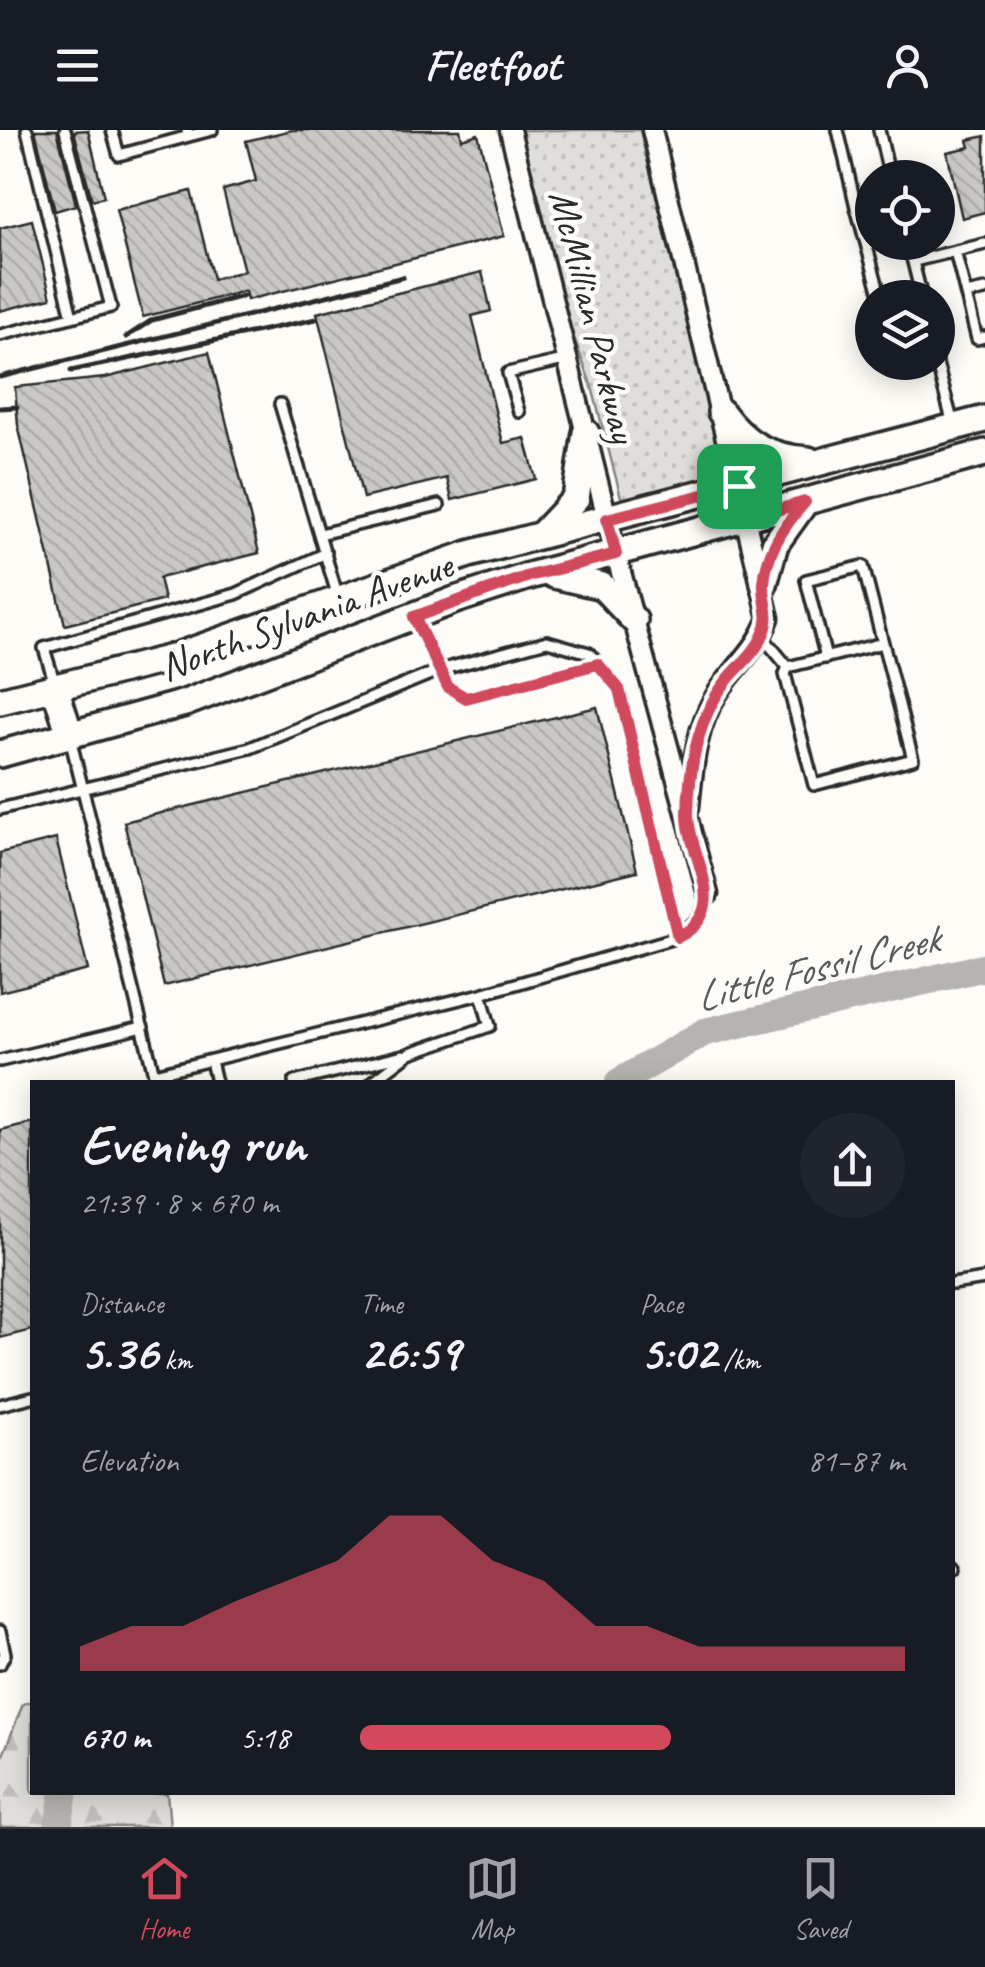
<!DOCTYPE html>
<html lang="en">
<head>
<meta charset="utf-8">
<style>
  body { margin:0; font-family:Caveat,sans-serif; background:#20242c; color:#f1f3f6; height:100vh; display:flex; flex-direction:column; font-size:38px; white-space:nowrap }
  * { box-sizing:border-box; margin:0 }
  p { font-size:32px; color:#9ea1a6 }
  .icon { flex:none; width:55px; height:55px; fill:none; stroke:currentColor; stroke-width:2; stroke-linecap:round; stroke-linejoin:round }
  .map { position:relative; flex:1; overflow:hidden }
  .panel { position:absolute; left:30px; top:950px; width:925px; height:715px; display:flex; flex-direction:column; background:#171b24; border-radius:0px; box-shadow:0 5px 25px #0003 }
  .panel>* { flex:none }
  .fabs { position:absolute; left:855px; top:30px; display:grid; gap:20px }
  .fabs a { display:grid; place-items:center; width:100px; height:100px; border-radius:50%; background:#171b24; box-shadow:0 5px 25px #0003; font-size:50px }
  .pin { position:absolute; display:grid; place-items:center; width:85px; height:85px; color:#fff; margin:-42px; border-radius:20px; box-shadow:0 5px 15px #0006 }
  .round { display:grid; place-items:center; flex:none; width:105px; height:105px; border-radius:52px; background:#20242c }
  .head { display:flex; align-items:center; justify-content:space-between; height:170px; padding:0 50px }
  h1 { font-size:55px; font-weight:600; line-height:75px }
  .figures { display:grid; grid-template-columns:repeat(3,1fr); gap:15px; height:170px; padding:10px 50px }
  .figures div { display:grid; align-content:center }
  .figures b { font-size:50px; font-weight:600 }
  .figures small { font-size:28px; font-weight:400 }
  .figures p { font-size:28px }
  .chart { height:280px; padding:20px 50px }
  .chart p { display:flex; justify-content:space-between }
  .chart svg { width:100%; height:180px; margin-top:10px; fill:#d1495b; opacity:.7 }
  ul { padding:0 50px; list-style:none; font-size:32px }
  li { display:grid; grid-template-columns:160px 120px 1fr; align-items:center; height:75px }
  li i { height:25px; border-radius:12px; background:#d1495b }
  header { display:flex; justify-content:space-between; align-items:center; height:130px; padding:0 50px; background:#171b24; font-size:45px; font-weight:600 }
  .tabs { display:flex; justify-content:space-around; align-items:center; height:140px; border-top:2px solid #363941; background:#171b24; font-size:28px; color:#9ea1a6 }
  .tabs a { display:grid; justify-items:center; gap:5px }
  .tabs .on { color:#d1495b }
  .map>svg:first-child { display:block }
  .grass { fill:url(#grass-dots); stroke:#858482; stroke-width:2.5 }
  .forest { fill:url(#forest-firs); stroke:#858482; stroke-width:2.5 }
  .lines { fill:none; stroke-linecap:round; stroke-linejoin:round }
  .river { stroke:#b5b4b1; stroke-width:28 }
  .building { fill:url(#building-back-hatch); stroke:#2b2b2b; stroke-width:2.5 }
  .lane-casing { stroke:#2b2b2b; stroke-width:16 }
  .street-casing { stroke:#2b2b2b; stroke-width:25 }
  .secondary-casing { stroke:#2b2b2b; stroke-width:32 }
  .lane { stroke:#fdfcf7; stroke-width:9 }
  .street { stroke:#fdfcf7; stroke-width:18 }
  .secondary { stroke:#fdfcf7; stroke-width:25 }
  .rail { stroke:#2b2b2b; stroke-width:5 }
  .route-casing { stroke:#fff; stroke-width:20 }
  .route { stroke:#d1495b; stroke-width:12 }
  .labels { text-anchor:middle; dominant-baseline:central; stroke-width:9; stroke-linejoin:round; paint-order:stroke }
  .street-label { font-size:40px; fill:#2b2b2b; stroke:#fdfcf7 }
  .water-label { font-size:42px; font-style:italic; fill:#5b5b5a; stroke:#fdfcf7 }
</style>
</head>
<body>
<header><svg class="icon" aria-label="menu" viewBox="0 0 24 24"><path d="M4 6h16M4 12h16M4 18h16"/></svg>Fleetfoot<svg class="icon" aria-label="person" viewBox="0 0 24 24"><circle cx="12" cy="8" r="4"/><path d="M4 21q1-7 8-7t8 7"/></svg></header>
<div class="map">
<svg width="985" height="1697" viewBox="0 0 985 1697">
  <defs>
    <pattern id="grass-dots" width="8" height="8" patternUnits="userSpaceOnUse" patternTransform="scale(2.5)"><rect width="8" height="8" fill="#dfdeda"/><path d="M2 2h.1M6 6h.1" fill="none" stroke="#c0bfbb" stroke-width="1.8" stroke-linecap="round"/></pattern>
    <pattern id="forest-firs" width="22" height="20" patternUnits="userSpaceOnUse" patternTransform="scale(2.5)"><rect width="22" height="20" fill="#dfdeda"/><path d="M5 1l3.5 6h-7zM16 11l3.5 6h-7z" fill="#c0bfbb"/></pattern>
    <pattern id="building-back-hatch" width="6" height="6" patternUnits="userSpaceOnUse" patternTransform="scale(2.5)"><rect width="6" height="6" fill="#c9c8c4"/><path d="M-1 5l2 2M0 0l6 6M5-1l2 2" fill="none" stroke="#adaca9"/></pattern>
  </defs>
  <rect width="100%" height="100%" fill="#fdfcf7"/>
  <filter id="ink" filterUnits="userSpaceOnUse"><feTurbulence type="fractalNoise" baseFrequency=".01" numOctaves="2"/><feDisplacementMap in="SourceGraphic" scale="20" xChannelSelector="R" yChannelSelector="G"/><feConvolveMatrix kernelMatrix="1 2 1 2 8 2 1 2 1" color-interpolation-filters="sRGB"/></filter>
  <g filter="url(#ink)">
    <!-- grass -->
    <path class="grass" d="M518,0H640L724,345L622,371L592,257L559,166Z"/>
    <!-- forest -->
    <path class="forest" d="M32,1571V1662L167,1663L170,1697H0V1633L23,1574Z"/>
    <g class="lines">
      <!-- river -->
      <path class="river" d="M619,952L705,902L985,837
        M58,1697L64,1662"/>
    </g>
    <!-- building -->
    <path class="building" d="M35,0H57L76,75L55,81Z
      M88,0L104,67L92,70L74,1Z
      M292,0H460L462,9L478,4L504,106L247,170L245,161L143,187L116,80L191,61L213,149L244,141L223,60L256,51L246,11Z
      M985,6V82L962,88L947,22L970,17L968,10Z
      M32,90L51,168L0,181V98Z
      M482,142L491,181L472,186L503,313L525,308L536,349L452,370L447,348L363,368L317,183Z
      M209,222L259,423L159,448L164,470L65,495L18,295L15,257L105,248Z
      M597,577L637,741L164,856L124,692Z
      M56,709L88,840L0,862V723Z
      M32,992V1200L0,1208V1000Z"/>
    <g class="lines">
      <!-- lane casing -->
      <g class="lane-casing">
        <path id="lane" d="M27,0L72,187
          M112,0L119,25L189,6
          M187,0L189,6L212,0
          M838,0L856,77L872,72
          M879,0L890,48
          M856,77L881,168
          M908,112L922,168
          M955,121L977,209L985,207
          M914,131L985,114
          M966,164L985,160
          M0,205L111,177L65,0
          M898,232L901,243L937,232
          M937,234L953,294
          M280,274L338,467
          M519,282L508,243L568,229
          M320,404L439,375
          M763,507L788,537L883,513
          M788,537L785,544L814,655L913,629L863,436L806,450L826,528
          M55,554L44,518L236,464L326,423
          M70,608L156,952
          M0,679L250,618L440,540L414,487
          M678,807L700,787L708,764
          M0,931L143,897
          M211,931L216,952
          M154,944L481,864L678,807L619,559L589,523L547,511L440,540L449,557L466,568L598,534
          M294,952L403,925
          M372,952L410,923L490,896L481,864
          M952,1154L985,1149
          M0,1275L32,1267
          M952,1434L955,1437
          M0,1501L5,1524L0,1534"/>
      </g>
      <!-- street casing -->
      <g class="street-casing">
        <path id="street" d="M510,0L616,424L708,764
          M652,0L769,488C758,519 734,537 717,564C695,598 693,638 689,677"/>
      </g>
      <!-- secondary casing -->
      <g class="secondary-casing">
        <path id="secondary" d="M721,282C745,314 767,327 808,330
          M543,403L576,368L586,303
          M554,445L602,456L634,490
          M764,454L775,414L805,372
          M55,557L70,605
          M0,571L168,529L469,424L985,289
          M0,624L185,573L455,470L529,446L985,323"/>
      </g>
      <!-- lane -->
      <use href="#lane" class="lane"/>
      <!-- street -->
      <use href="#street" class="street"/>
      <!-- secondary -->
      <use href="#secondary" class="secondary"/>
      <!-- rail -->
      <path class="rail" d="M126,207L152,190L243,166
        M71,241L316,189
        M0,247L403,147
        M0,278L17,277"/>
    </g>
  </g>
  <g class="lines" filter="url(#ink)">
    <!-- route casing -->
    <g class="route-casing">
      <path id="route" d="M739,356L748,388L805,372C785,394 766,422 764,453C763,473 773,485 763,505C755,524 737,537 725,553C697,589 689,638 688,684C688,727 734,779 678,807L619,559L598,534L466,568L448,557L414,487L529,446L616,424L607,389Z"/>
    </g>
    <!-- route -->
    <use href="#route" class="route"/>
  </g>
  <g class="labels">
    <!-- street labels -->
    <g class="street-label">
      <text transform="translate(593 186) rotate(76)">McMillian Parkway</text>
      <text transform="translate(306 486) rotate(-20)">North Sylvania Avenue</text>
    </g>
    <!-- water labels -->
    <g class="water-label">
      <text transform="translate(817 838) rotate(-14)">Little Fossil Creek</text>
    </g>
  </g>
</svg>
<div class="fabs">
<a><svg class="icon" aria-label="locate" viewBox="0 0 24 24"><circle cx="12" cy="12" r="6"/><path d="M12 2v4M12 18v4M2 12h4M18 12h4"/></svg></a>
<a><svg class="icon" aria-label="layers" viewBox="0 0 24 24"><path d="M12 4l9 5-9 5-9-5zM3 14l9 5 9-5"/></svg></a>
</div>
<div class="pin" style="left:739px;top:356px;background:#1e9e55"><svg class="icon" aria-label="arrive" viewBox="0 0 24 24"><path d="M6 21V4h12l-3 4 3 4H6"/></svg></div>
<section class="panel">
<div class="head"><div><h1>Evening run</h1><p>21:39 · 8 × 670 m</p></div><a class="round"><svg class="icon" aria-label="share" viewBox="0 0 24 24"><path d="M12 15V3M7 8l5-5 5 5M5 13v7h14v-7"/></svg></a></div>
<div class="figures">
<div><p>Distance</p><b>5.36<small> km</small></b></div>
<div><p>Time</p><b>26:59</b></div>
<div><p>Pace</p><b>5:02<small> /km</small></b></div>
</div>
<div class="chart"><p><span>Elevation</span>81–87 m</p>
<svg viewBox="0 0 160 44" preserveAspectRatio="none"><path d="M0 44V38L10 33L20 33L30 27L40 22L50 17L60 6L70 6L80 17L90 22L100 33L110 33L120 38L130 38L140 38L150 38L160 38V44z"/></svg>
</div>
<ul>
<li><b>670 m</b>5:18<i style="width:57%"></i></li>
</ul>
</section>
</div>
<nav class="tabs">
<a class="on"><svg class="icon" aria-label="home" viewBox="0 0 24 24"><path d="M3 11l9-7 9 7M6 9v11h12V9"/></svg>Home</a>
<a><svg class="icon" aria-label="map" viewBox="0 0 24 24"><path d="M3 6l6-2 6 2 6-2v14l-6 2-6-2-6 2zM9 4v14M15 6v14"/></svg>Map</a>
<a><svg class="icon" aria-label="saved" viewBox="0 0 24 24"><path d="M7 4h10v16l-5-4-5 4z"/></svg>Saved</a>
</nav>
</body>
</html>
